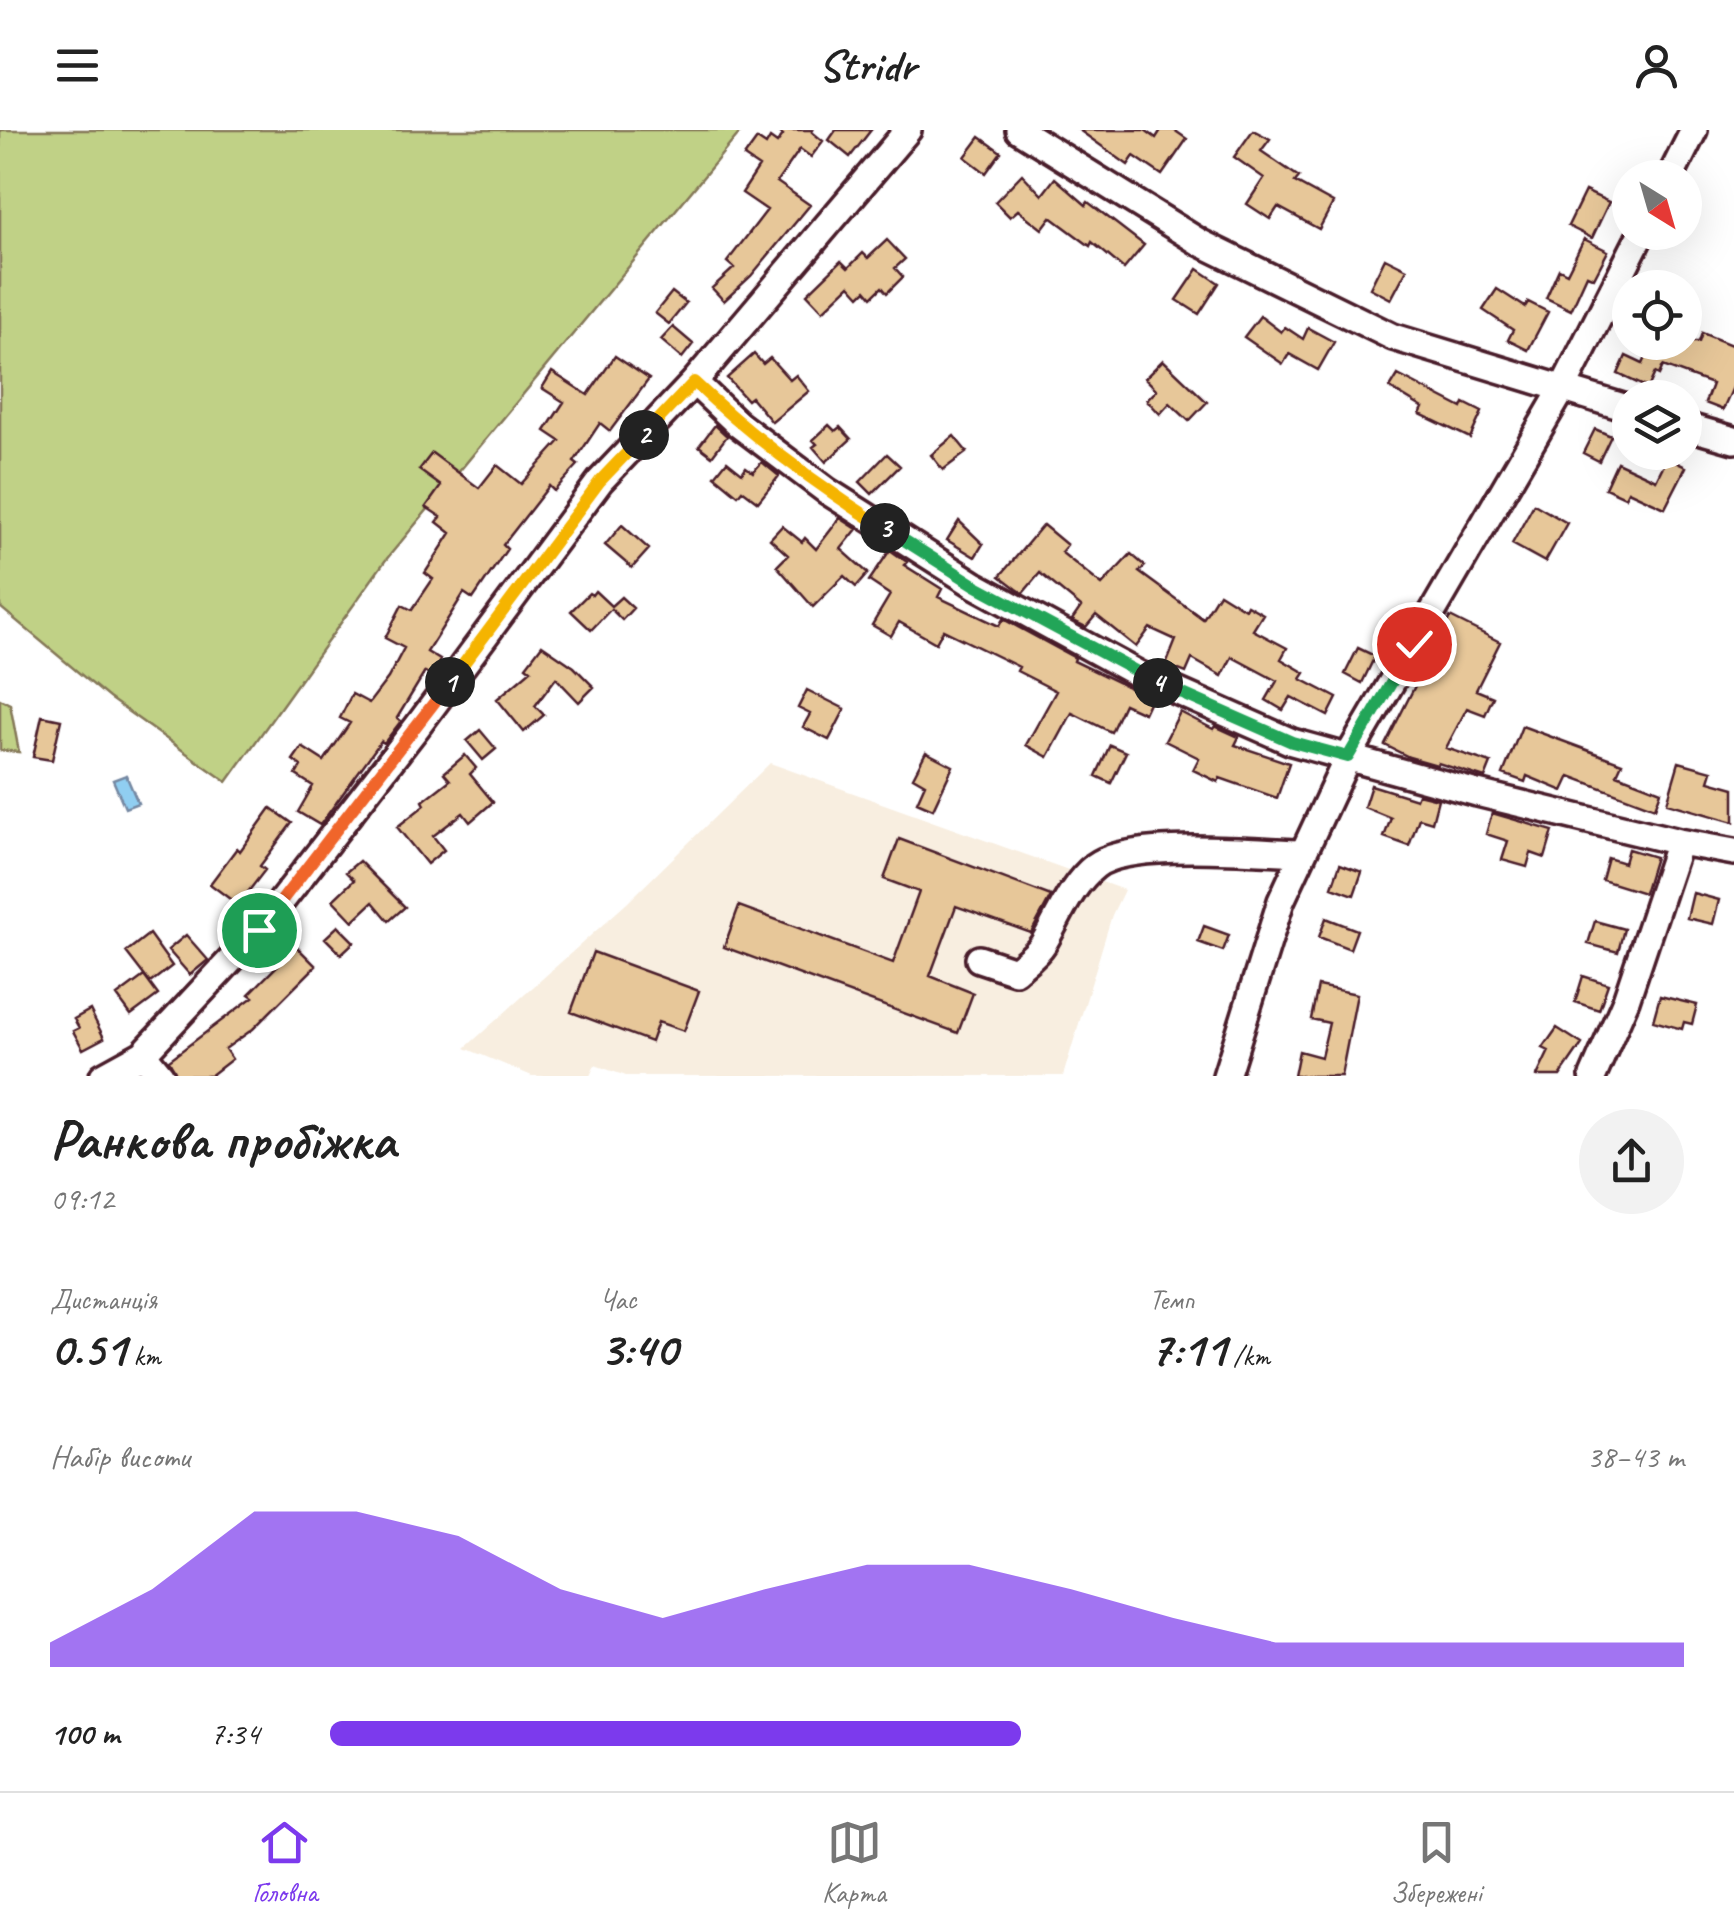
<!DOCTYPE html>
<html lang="uk">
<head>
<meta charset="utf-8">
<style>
  body { margin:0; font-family:Caveat,sans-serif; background:#f2f2f2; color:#222; height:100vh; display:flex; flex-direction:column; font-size:38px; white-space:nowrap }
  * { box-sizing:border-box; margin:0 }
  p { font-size:32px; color:#767676 }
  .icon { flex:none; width:55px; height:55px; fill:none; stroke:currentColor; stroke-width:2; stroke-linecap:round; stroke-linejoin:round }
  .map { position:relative; height:946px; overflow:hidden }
  .details { display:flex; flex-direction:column; background:#fff; flex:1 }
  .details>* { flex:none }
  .needle { width:65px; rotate:143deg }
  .tools { position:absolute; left:1612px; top:30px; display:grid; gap:20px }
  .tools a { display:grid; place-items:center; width:90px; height:90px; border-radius:50%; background:#fff; box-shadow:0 10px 40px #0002; font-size:50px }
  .pin { position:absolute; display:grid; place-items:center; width:85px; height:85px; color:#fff; margin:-42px; border:5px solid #fff; border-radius:50%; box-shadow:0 2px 10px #0007 }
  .km { position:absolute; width:50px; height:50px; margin:-25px; border-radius:50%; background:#222; color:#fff; font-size:28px; line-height:50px; text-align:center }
  .round { display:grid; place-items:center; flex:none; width:105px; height:105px; border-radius:52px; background:#f2f2f2 }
  .summary { display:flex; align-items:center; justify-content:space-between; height:170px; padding:0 50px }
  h1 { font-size:55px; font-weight:800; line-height:75px }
  .stats { display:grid; grid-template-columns:repeat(3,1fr); gap:15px; height:170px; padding:10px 50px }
  .stats div { display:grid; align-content:center }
  .stats b { font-size:50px; font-weight:800 }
  .stats small { font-size:28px; font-weight:400 }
  .stats p { font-size:28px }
  .chart { height:280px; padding:20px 50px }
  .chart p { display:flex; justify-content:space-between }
  .chart svg { width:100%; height:180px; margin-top:10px; fill:#7c3aed; opacity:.7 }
  ul { padding:0 50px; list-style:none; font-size:32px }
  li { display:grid; grid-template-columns:160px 120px 1fr; align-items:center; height:75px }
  li i { height:25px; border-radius:12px; background:#7c3aed }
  header { display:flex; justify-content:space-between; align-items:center; height:130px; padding:0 50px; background:#fff; font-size:45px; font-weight:800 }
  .tab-bar { display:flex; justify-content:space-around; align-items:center; height:140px; border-top:2px solid #e0e0e0; background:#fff; font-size:28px; color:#767676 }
  .tab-bar a { display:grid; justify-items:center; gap:5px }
  .tab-bar .on { color:#7c3aed }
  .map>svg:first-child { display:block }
  .built { fill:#f8eee0 }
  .green { fill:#c0d186; stroke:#857858; stroke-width:2.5 }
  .water { fill:#90cef1; stroke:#7488a2; stroke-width:2.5 }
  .building { fill:#e7c799; stroke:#4a1f2b; stroke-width:2.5 }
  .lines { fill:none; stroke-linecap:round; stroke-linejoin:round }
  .minor-casing { stroke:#4a1f2b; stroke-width:32 }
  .minor { stroke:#fff; stroke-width:25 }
  .split-1-casing { stroke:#fff; stroke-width:20 }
  .split-2-casing { stroke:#fff; stroke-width:20 }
  .split-3-casing { stroke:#fff; stroke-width:20 }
  .split-4-casing { stroke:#fff; stroke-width:20 }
  .split-5-casing { stroke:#fff; stroke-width:20 }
  .split-1 { stroke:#f0652b; stroke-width:12 }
  .split-2 { stroke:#f5b400; stroke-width:12 }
  .split-3 { stroke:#f5b400; stroke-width:12 }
  .split-4 { stroke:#22a559; stroke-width:12 }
  .split-5 { stroke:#22a559; stroke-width:12 }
</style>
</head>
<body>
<header><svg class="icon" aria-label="menu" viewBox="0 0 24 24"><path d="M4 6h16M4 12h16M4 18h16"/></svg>Stridr<svg class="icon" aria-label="person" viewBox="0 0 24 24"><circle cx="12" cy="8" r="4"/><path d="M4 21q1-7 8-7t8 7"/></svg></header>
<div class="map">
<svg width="1734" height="946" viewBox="0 0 1734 946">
  <rect width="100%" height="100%" fill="#fff"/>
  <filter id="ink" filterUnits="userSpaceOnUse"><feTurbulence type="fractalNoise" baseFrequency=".01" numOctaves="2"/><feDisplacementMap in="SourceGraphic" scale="20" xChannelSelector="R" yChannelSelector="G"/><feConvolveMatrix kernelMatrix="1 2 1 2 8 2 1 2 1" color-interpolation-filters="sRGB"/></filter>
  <g filter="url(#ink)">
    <!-- built -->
    <path class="built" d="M770,633L1124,760L1112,785L1063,946H626L595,935L590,946H532L465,918L627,773Z"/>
    <!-- green -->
    <path class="green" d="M0,0H742L385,431L227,652L109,568L0,477Z
      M0,569L10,574L19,622L0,620Z"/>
    <!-- water -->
    <path class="water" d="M126,645L138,673L125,678L113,650Z"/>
    <!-- building -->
    <path class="building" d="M777,0H813L812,2L823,11L811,27L800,19L777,52L810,75L751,146L724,171L712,158L734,138L727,132L767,80L742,63L759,37L744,27L757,9L766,15L770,8L777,13L783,5Z
      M836,0H871L850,27L829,10Z
      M1079,0H1145L1156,8L1161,0H1174L1187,9L1162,45L1134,26L1128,35Z
      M1253,0L1270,9L1261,21L1299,47L1295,52L1333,73L1319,99L1278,77L1270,89L1247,74L1264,48L1234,27Z
      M980,7L1001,22L986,43L965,27Z
      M1022,44L1042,65L1055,48L1086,75L1088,72L1144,115L1124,139L1092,112L1090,116L1051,87L1042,99L1018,80L1010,87L995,72Z
      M1585,61L1609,72L1592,108L1568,96Z
      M1584,109L1608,121L1594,148L1587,145L1571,180L1546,168L1559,139L1567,143Z
      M887,110L905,129L895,138L903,147L887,163L882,157L872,167L866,160L860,166L850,155L823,181L807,164L841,131L848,138L863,123L868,128Z
      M1385,128L1407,139L1391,169L1370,158Z
      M1198,139L1219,153L1199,184L1177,170Z
      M1497,159L1525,177L1528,172L1548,182L1528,220L1508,210L1513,200L1483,180Z
      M672,162L686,173L669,194L655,183Z
      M1260,186L1281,202L1285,197L1303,209L1308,198L1334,212L1318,240L1289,224L1283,234L1244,207Z
      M673,197L693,214L682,228L661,210Z
      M1702,203L1734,216V255L1723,280L1705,273L1712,254L1663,236L1659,245L1655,243L1648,258L1618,244L1626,226L1643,234L1653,212H1699Z
      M754,224L763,234L770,228L790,250L796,245L809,261L772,292L751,267L747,270L727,248Z
      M615,226L649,249L610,301L600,293L574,332L578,335L554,361L549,356L503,415L507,419L473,469L464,463L427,522L440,530L432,546L425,542L397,588L401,591L384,613L381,611L320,695L298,682L313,656L296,645L301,636L293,630L302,617L324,631L350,593L340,588L352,564L369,573L388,548L404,518L385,508L402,475L412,480L433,449L425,443L451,403L437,392L441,387L426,377L441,356L419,340L432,323L479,358L497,335L521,354L560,311L545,301L564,272L542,258L552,242L588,265Z
      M1163,230L1207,272L1189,291L1170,273L1160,284L1147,270L1157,260L1145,248Z
      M1398,245L1462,278L1464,273L1482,282L1470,308L1420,284L1423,278L1390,258Z
      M715,295L727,306L712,326L699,316Z
      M829,295L835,301L840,297L851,309L826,332L813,317L817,314L813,310Z
      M1595,299L1611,306L1599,331L1583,323Z
      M954,306L967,322L943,340L931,325Z
      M887,324L900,336L872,364L860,352Z
      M1667,328L1686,337L1665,378L1628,361L1625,367L1605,358L1617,332L1656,350Z
      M727,331L742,343L746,337L753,342L762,332L779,346L758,372L742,360L738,365L715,346Z
      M1534,374L1567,393L1545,432L1512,414Z
      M840,388L857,399L841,419L868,443L856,457L844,446L813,477L777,436L788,425L770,409L782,396L802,412L805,408L816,419Z
      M959,391L983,414L975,427L947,410Z
      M622,395L649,419L632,438L605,415Z
      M1043,395L1067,415L1061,422L1102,455L1131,424L1145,436L1139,442L1203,489L1219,463L1245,479L1247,475L1263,484L1253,500L1287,518L1281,529L1305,543L1301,549L1337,568L1328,586L1291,567L1283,580L1266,570L1277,551L1232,527L1222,546L1192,529L1186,543L1166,535L1176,510L1150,498L1136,517L1096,485L1086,497L1072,490L1081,477L1040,443L1023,463L1017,459L1000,446Z
      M890,420L907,432L904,435L942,459L938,467L999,496L1003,489L1075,528L1074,531L1151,568L1144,583L1124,574L1111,602L1072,583L1048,627L1026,615L1056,561L1017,541L1019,537L943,500L936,513L899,492L891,506L872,495L890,465L869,451Z
      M595,461L611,476L621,467L633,478L622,490L611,479L591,500L571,481L589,463L592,465Z
      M1450,487L1500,512L1476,560L1493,567L1485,585L1467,578L1446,618L1491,633L1485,648L1438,633L1437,635L1409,627L1385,615Z
      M542,515L574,537L594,557L579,572L556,548L535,576L544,585L524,602L497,569L531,540L526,536Z
      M1358,518L1375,526L1362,553L1345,544Z
      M807,560L845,579L829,610L803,597L810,584L798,578Z
      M1180,582L1213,599L1215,596L1239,607L1235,615L1289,633L1277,668L1220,648L1218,652L1193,640L1199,628L1165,611Z
      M42,586L61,590L52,630L33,627Z
      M1522,596L1622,633L1617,644L1661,661L1655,678L1570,646L1563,661L1527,646L1525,652L1503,644Z
      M480,600L496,619L483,630L467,611Z
      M1110,615L1126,622L1111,653L1096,646Z
      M926,622L953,636L933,679L917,672L925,654L913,647Z
      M465,625L476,638L470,644L493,672L470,692L463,683L433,706L444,720L427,734L397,697L425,675L423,671L450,650L444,643Z
      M1679,632L1712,641L1709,651L1734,658V692L1667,673Z
      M1371,655L1416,669L1418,664L1438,669L1432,692L1419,688L1409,716L1384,707L1391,688L1364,677Z
      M271,678L292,693L260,736L265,740L238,775L210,754L237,718L240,721Z
      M1492,683L1553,701L1545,728L1531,723L1527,737L1502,730L1508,711L1486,704Z
      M899,709L1051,766L1031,803L956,776L930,846L973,863L958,903L724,817L739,776L893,833L919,762L884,749Z
      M1628,719L1655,727L1644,763L1602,750L1608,728L1624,733Z
      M359,731L405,777L389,791L373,772L353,791L333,770L354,750L346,742Z
      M1340,734L1362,742L1354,765L1332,757Z
      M1693,763L1719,770L1713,794L1687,788Z
      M1326,788L1357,800L1350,819L1319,807Z
      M1595,791L1624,799L1618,822L1588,814Z
      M338,796L354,812L341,824L325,808Z
      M1204,796L1229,805L1223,821L1198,812Z
      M149,804L172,836L150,853L126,822Z
      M186,805L208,830L190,845L168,820Z
      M293,813L316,836L253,899L225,919L232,929L210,946H177L169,930L253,867L249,864L283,830L280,827Z
      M593,822L699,861L684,901L658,892L651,912L571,882Z
      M144,846L158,865L131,885L117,866Z
      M1583,846L1608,854L1599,880L1575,872Z
      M1318,856L1357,864L1341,946H1294L1299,921L1321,927L1329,893L1311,889Z
      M1660,866L1697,875L1692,894L1684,892L1682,899L1653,891Z
      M90,880L104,908L83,919L73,901L79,898L74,889Z
      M1557,898L1582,914L1560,946H1537L1549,921L1543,918Z"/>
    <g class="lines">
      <!-- minor casing -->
      <g class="minor-casing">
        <path id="minor" d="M1019,0L1201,113L1393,207L1630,279
          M1670,48L1694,0
          M694,252L738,294L827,361L975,455L1140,545L1292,612L1477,663L1679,712L1734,722
          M1685,296L1734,310
          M979,829L1015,841C1024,833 1037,824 1043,814C1059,788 1070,756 1095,736C1129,709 1258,722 1303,723
          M143,924L161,946
          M103,946L143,924L259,800L417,597L600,351L694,252L908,0
          M1226,946L1281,771L1348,627L1562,260L1642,102
          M1593,946L1626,870L1679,712"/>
      </g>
      <!-- minor -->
      <use href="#minor" class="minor"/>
    </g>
  </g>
  <g class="lines" filter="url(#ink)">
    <!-- split-1 casing -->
    <g class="split-1-casing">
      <path id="split-1" d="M259,800L450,552"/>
    </g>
    <!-- split-2 casing -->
    <g class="split-2-casing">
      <path id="split-2" d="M450,552L600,351L644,305"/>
    </g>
    <!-- split-3 casing -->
    <g class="split-3-casing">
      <path id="split-3" d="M644,305L694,252C753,308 817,355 885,398"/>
    </g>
    <!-- split-4 casing -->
    <g class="split-4-casing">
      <path id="split-4" d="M885,398L975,455L1158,553"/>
    </g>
    <!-- split-5 casing -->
    <g class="split-5-casing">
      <path id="split-5" d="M1158,553L1292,612L1348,627L1414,514"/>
    </g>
    <!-- split-1 -->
    <use href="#split-1" class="split-1"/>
    <!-- split-2 -->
    <use href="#split-2" class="split-2"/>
    <!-- split-3 -->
    <use href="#split-3" class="split-3"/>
    <!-- split-4 -->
    <use href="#split-4" class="split-4"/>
    <!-- split-5 -->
    <use href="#split-5" class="split-5"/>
  </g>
</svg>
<div class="tools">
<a><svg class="needle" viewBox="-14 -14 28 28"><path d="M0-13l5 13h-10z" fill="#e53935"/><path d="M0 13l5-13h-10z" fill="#767676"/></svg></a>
<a><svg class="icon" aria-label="locate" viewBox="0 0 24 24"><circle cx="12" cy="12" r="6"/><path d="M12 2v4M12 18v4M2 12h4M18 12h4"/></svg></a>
<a><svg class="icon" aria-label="layers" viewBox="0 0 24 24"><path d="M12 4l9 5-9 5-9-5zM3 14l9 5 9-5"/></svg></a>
</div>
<div class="pin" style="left:259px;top:800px;background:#1e9e55"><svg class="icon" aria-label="arrive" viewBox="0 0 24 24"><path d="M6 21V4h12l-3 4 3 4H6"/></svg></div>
<div class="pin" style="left:1414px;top:514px;background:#d93025"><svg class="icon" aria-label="check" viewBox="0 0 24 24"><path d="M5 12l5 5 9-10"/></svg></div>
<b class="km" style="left:450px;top:552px">1</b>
<b class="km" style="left:644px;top:305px">2</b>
<b class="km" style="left:885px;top:398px">3</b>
<b class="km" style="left:1158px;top:553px">4</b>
</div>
<section class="details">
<div class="summary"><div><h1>Ранкова пробіжка</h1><p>09:12</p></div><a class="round"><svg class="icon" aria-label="share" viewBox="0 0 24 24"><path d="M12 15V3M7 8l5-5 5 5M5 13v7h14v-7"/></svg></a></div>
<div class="stats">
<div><p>Дистанція</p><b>0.51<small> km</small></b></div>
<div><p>Час</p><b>3:40</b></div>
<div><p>Темп</p><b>7:11<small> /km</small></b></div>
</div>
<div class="chart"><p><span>Набір висоти</span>38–43 m</p>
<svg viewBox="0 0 160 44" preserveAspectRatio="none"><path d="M0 44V38L10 25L20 6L30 6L40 12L50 25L60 32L70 25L80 19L90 19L100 25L110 32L120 38L130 38L140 38L150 38L160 38V44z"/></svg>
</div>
<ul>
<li><b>100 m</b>7:34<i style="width:51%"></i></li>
</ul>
</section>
<nav class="tab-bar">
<a class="on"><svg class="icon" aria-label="home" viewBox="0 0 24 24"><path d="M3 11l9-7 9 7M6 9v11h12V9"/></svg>Головна</a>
<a><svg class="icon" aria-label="map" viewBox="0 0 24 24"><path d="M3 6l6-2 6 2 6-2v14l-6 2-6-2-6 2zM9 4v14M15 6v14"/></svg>Карта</a>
<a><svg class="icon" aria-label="saved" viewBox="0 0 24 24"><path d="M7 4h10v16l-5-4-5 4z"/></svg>Збережені</a>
</nav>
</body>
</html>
